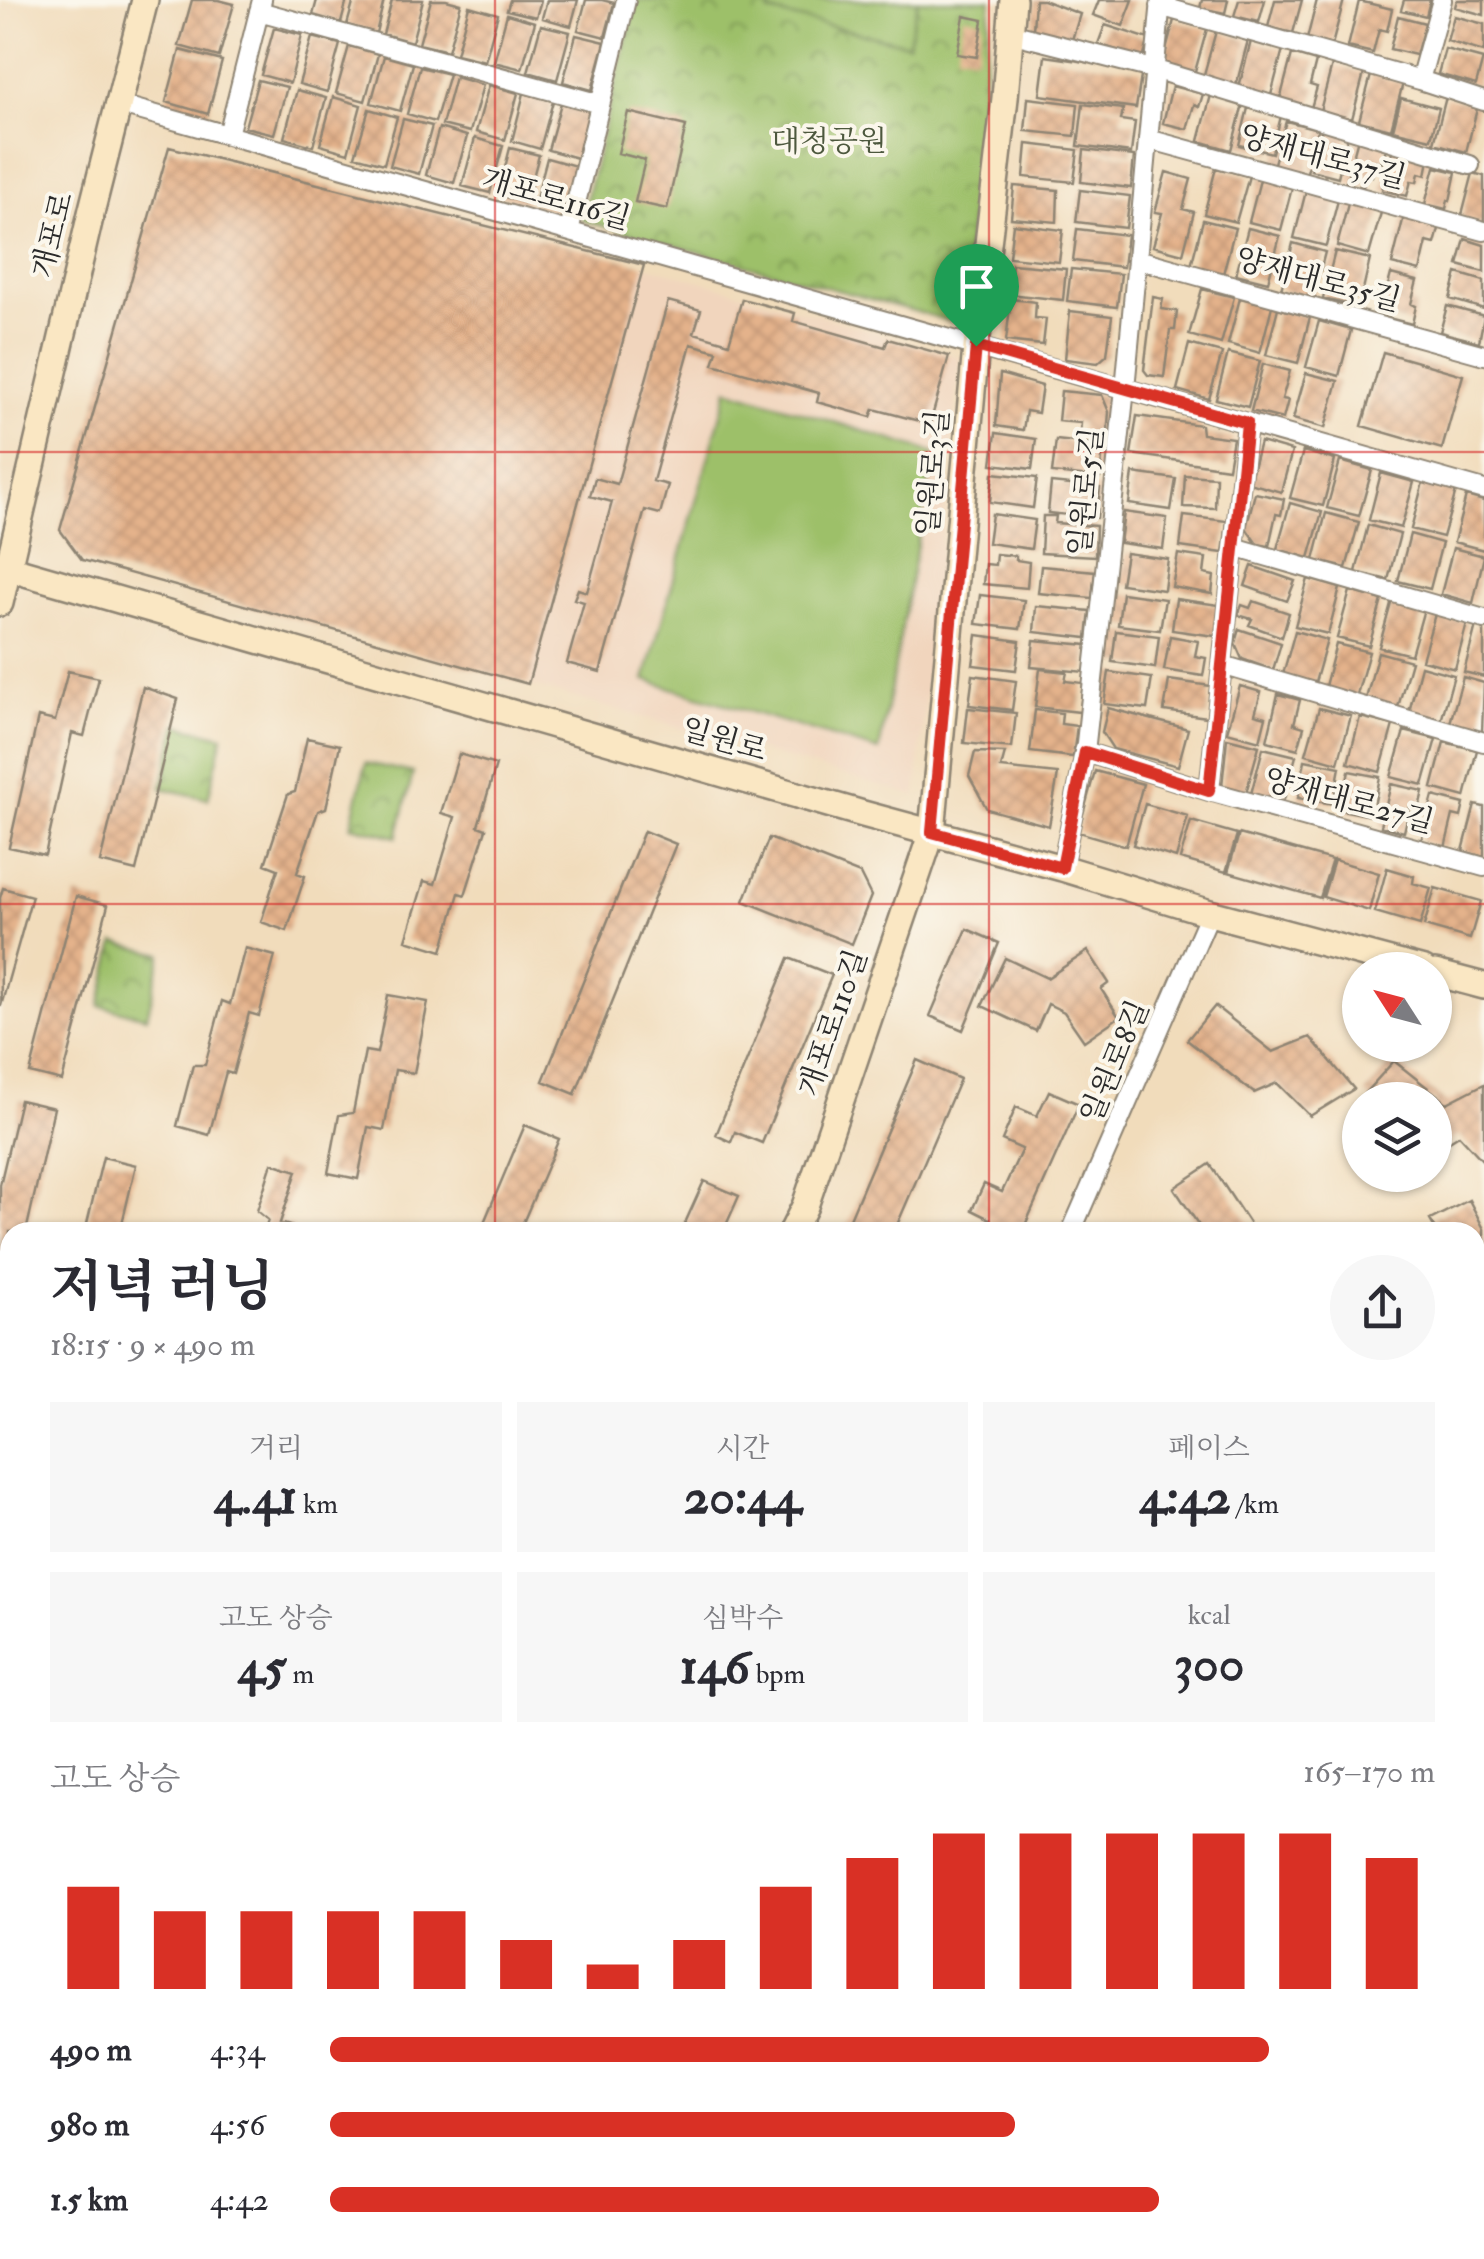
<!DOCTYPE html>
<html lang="ko">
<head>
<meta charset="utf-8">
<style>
  body { margin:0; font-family:"IM FELL Double Pica","Noto Serif KR",serif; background:#f7f7f7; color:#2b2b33; height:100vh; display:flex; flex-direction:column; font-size:38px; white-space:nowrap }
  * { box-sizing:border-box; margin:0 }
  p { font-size:32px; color:#7c7c81 }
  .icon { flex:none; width:55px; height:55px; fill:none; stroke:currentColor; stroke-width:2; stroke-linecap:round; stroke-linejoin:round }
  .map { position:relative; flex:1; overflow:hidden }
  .panel { position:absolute; left:0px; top:1222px; width:1485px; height:1038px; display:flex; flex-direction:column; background:#fff; border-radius:30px 30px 0 0; box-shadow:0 2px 8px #0004 }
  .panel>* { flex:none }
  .needle { width:65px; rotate:306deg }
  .buttons { position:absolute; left:1342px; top:952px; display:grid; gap:20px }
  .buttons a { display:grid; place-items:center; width:110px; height:110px; border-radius:50%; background:#fff; box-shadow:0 2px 8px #0004; font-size:50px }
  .pin { position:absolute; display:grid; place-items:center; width:85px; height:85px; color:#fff; margin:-102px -42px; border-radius:50% 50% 50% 0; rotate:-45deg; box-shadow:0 0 10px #0007 }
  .pin .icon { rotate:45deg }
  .round { display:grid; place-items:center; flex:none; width:105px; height:105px; border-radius:52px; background:#f7f7f7 }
  .overview { display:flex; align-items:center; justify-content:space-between; height:170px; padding:0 50px }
  h1 { font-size:55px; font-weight:700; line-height:75px }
  .figures { display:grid; grid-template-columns:repeat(3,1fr); gap:15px; height:170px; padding:10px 50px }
  .figures div { display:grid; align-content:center; border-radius:0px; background:#f7f7f7; text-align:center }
  .figures b { font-size:50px; font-weight:700 }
  .figures small { font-size:28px; font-weight:400 }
  .figures p { font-size:28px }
  .chart { height:280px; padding:20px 50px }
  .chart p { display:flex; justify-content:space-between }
  .chart svg { width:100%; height:180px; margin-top:10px; stroke:#d93025; stroke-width:6 }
  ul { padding:0 50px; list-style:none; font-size:32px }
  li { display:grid; grid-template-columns:160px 120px 1fr; align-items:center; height:75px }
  li i { height:25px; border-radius:12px; background:#d93025 }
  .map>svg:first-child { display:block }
  .built { fill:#f1d5bd }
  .park { fill:url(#park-crowns); stroke:#64764a; stroke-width:2.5 }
  .garden { fill:#9dc069; stroke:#64764a; stroke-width:2.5 }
  .building { fill:url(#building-cross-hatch) }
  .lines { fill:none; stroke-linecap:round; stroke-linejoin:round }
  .street-casing { stroke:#8e8473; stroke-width:22 }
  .secondary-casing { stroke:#8e8473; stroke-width:30 }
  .primary-casing { stroke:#8e8473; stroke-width:35 }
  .street { stroke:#fff; stroke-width:18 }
  .secondary { stroke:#fae7c3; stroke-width:25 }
  .primary { stroke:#f3c26a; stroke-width:30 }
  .route-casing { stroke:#fff; stroke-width:20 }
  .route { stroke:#d93025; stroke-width:12 }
  .grid { fill:none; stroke:#d62828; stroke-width:2.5; stroke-opacity:0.55 }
  .labels { text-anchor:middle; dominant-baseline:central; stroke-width:8; stroke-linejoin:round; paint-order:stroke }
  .park-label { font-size:30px; fill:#4d583e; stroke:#fbf7ec }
  .street-label { font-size:30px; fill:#2b2b2b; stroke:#fbf7ec }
</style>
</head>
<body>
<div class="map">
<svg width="1484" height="2259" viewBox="0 0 1484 2259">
  <defs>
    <pattern id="park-crowns" width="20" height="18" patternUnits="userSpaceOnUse" patternTransform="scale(2.5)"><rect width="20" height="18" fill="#9dc069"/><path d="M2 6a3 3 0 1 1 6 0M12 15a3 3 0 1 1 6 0" fill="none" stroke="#809c57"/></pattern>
    <pattern id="building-cross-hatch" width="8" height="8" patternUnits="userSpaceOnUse" patternTransform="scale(2.5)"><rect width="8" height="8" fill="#e4b28b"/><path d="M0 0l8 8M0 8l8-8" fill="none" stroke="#c49978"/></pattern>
  </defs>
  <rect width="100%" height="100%" fill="#fbf7ec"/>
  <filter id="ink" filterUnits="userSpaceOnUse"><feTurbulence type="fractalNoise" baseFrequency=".01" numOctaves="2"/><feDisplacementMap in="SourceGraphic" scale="20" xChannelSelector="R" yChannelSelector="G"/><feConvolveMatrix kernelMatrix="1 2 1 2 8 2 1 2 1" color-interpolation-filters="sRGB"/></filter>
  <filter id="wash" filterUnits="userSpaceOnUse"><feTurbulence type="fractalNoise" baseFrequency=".0048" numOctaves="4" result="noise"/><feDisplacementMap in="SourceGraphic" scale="40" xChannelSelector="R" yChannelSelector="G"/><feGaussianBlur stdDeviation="2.25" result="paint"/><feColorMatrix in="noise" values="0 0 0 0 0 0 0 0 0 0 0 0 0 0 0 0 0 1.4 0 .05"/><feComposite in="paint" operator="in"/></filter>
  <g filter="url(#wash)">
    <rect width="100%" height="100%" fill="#f1dcbb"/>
    <!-- built -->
    <path class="built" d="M644,265L960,357L916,796L528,684Z
      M470,2250H826L825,2259H470Z"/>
    <!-- park -->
    <path class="park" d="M636,0H991L961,324L581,220Z
      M177,725L223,736L208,799L162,788Z
      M366,763L413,773L397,837L351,826Z
      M115,943L162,954L147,1017L100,1006Z"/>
    <!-- garden -->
    <path class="garden" d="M773,0H918L908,44L770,12Z
      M728,389L934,453L879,751L645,680Z
      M577,2250H732L652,2259H576Z"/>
    <g id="blocks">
      <!-- building -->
      <path class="building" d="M192,0H218L234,4L219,57L179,46Z
        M317,0H347L341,23L313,15Z
        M354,0H384L376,33L347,25Z
        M392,0H423L412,42L383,34Z
        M431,0H446L461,4L448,51L419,44Z
        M510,0H541L536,17L507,10Z
        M547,0H578L571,26L542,18Z
        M586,0H602L614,3L605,37L578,30Z
        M1035,0H1043L1080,14L1071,43L1033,30Z
        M1099,0H1133L1123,26L1093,15Z
        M1202,0H1228L1225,13L1200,8Z
        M1239,0H1265L1259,22L1234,16Z
        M1275,0H1302L1293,33L1268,27Z
        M1317,0H1344L1332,45L1307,39Z
        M1404,0H1430L1426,16L1401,10Z
        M1457,0H1484V15L1455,7Z
        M1359,1L1392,9L1387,31L1379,29L1373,53L1348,47Z
        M469,6L498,14L485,61L456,54Z
        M507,14L535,22L522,69L494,62Z
        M964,16L983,20L977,57L957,54Z
        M1398,16L1425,23L1416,55L1390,49Z
        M1454,16L1484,24V52L1447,41Z
        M1174,20L1207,29L1194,75L1162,66Z
        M541,25L570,32L557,80L528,72Z
        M1105,25L1149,39L1142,62L1125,57V53L1098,44Z
        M274,28L302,35L290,83L261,75Z
        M1216,31L1248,40L1236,86L1203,78Z
        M576,35L605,42L592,90L563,82Z
        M312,37L340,44L327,92L299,84Z
        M1251,41L1283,49L1271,95L1239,87Z
        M349,46L378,54L365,101L336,93Z
        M1445,49L1483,59L1476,85L1438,74Z
        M180,50L222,61L208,114L166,102Z
        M1292,54L1316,61L1310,85L1317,87L1311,108L1280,100Z
        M384,56L413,64L400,111L371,103Z
        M1045,56L1142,70L1136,108L1040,95Z
        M1332,65L1364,73L1352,119L1320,111Z
        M420,67L449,74L435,122L407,114Z
        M1371,75L1403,83L1391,129L1359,121Z
        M455,77L483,85L470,132L442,125Z
        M258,80L287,87L274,134L245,127Z
        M489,85L518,93L505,140L476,132Z
        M1172,86L1203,94L1199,107L1194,105L1187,129L1163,123Z
        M297,90L326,98L313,146L284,138Z
        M524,93L553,101L540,149L512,141Z
        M1211,95L1243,104L1231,150L1199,141Z
        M333,97L361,105L348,153L320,145Z
        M1446,97L1478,105L1466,152L1434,143Z
        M1028,98L1078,104L1075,136L1025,131Z
        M1401,98L1439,108L1431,139L1393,130Z
        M561,103L590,110L577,158L548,150Z
        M1083,104L1123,109L1121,120L1135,122L1131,153L1078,146Z
        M1248,108L1281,116L1272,153L1239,145Z
        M369,109L397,117L384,164L355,156Z
        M628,112L686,126L667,209L635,202L645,160L618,153Z
        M403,119L432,126L419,174L390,166Z
        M1286,121L1318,129L1306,176L1273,167Z
        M439,128L467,136L454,183L426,175Z
        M1322,128L1348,135L1338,177L1311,170Z
        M475,138L503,146L490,193L462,186Z
        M1358,138L1387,145L1382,163L1376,161L1372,176L1366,175L1363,187L1346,183Z
        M1027,144L1078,150L1074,182L1024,177Z
        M169,147L644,265L528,684L82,560L60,530Z
        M1393,147L1430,155L1426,175L1419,173L1417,182L1411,181L1407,196L1382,190Z
        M510,148L539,155L526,203L498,195Z
        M1084,150L1134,156L1131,188L1081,182Z
        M547,158L576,166L563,213L534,206Z
        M1435,167L1456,172L1450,201L1448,200L1446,209L1425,204Z
        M1216,168L1249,176L1236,222L1204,214Z
        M1166,172L1191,179L1183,209L1194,212L1183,254L1153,246L1162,213L1155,212Z
        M1473,173L1484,176V225L1461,219Z
        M1261,176L1293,184L1281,230L1249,222Z
        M1014,186L1058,190L1057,222L1011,218Z
        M1080,190L1130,196L1126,228L1076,222Z
        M1306,191L1338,200L1326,246L1294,238Z
        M1349,200L1382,209L1369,255L1337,246Z
        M1404,216L1440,225L1435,244L1427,242L1420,271L1392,264Z
        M1203,220L1235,228L1223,274L1191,266Z
        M1013,224L1063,230L1059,262L1009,257Z
        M1248,228L1280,236L1268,282L1236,274Z
        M1077,229L1127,235L1123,267L1073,261Z
        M1465,239L1484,245V272L1458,265Z
        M1293,243L1325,252L1313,298L1281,290Z
        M1335,251L1370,259L1362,294L1346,304L1323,299Z
        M1012,264L1066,269L1063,300L1009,294Z
        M1071,269L1121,274L1117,307L1067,301Z
        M1457,273L1484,281V309L1450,299Z
        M1391,274L1417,281L1411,304L1416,306L1412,324L1380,316Z
        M1202,289L1234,297L1221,344L1189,335Z
        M1153,297L1163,299L1161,309L1177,311L1175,330H1170L1164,377L1148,375L1144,370Z
        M1240,298L1272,306L1260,353L1228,344Z
        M742,299L795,313L793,321L885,347L888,339L949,356L930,424L874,409L871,417L817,402L819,393L713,364L717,351L691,344L653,481L668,485L660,514L645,510L600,672L567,663L584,602L574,599L578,589L587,592L612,502L590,496L595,478L617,484L668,301L701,310L694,333L729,343Z
        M1011,299L1036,302L1035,318L1046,319L1043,345L1006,341Z
        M1447,306L1484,316L1479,342L1440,332Z
        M1278,308L1310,317L1298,363L1266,355Z
        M1070,311L1112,316L1107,355L1098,363L1065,359Z
        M1319,321L1351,330L1339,376L1306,367Z
        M1189,344L1222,353L1209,399L1177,390Z
        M1383,352L1463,375L1442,449L1362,426Z
        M1228,353L1260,361L1248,407L1216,399Z
        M1263,364L1290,371L1282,399L1288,400L1283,419L1251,411Z
        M1306,373L1338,381L1325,428L1293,419Z
        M1000,374L1042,386L1038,413L1026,411L1023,430L996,426Z
        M1061,391L1102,395L1109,412L1107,436L1080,433L1081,423L1058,421Z
        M1137,416L1201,425L1202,434L1233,438L1228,468L1131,454Z
        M996,433L1036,439L1032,469L992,464Z
        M1056,440L1091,444L1092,447L1103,448L1100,478L1052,473Z
        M1260,442L1292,451L1281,492L1249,483Z
        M1303,451L1335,460L1323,506L1290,498Z
        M1340,461L1372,470L1359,516L1327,508Z
        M993,473L1037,478L1033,508L990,502Z
        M1133,473L1176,479L1171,510L1129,504Z
        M1381,473L1414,482L1401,528L1369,520Z
        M1185,475L1216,477L1215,508L1183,507Z
        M1423,482L1456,491L1443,537L1411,529Z
        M1051,483L1100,488L1097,518L1048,513Z
        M1255,493L1284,499L1281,515L1276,514L1269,546L1257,544L1246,528Z
        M1466,496L1484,501V550L1454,542Z
        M1290,503L1322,512L1309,558L1277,549Z
        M1124,512L1167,518L1163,549L1120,543Z
        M1326,513L1359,522L1346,568L1314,560Z
        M992,514L1035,520L1031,549L988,543Z
        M1043,516H1056L1055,523L1096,526L1095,556L1041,553Z
        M1184,516L1227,521L1223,553L1180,547Z
        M1368,525L1400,534L1388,580L1356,572Z
        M1410,534L1442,543L1430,589L1398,581Z
        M1453,548L1484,556L1473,603L1441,594Z
        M1126,553L1168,559L1164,590L1121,584Z
        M996,554L1016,556V560L1029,562L1027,588L983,584L985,564L995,565Z
        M1178,554L1206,558L1204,574L1214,576L1212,594L1172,587Z
        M1041,566L1095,571L1092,598L1038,593Z
        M1252,566L1295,581L1287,601L1245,586Z
        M1308,579L1340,588L1328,634L1295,626Z
        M1350,591L1382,600L1369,646L1337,638Z
        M1122,593L1165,599L1160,630L1118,625Z
        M980,595L1024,600L1020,629L976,624Z
        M1176,599L1219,605L1215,636L1172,630Z
        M1392,600L1424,609L1411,655L1379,647Z
        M1253,601L1289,613L1282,637L1249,625L1252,619L1238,615L1242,605L1250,608Z
        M1036,606L1090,611L1087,638L1034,632Z
        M1435,614L1467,623L1455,669L1422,660Z
        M1476,625L1484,627V677L1464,672Z
        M1239,629L1281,643L1273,670L1242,659L1235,643Z
        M1116,631L1159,636L1155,668L1112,662Z
        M1295,631L1327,640L1314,686L1282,678Z
        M977,635L1020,641L1016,670L973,665Z
        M1170,636L1198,641L1195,656L1206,658L1203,676L1164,670Z
        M1034,640L1087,645L1085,672L1031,667Z
        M1336,644L1369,652L1356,698L1324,690Z
        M1378,652L1411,661L1398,707L1366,699Z
        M1421,666L1454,675L1441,721L1409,712Z
        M1040,669L1067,672L1065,681L1083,683L1080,712L1035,707Z
        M68,671L99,678L84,736L72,733L45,855L9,847L38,717L55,721Z
        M1109,672L1152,678L1147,709L1104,704Z
        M973,675L1016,681L1012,710L969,705Z
        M1463,677L1484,683L1482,732L1450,723Z
        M1169,680L1211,686L1207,717L1164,711Z
        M1240,686L1261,692L1255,714L1266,717L1260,741L1227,732Z
        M143,687L178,699L136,871L100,862Z
        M1278,694L1300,700L1294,724L1304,727L1298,749L1267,741Z
        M968,708L1016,713L1012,748L964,743Z
        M1108,708L1188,729L1178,766L1113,749L1102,732Z
        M1319,708L1351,716L1338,763L1306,754Z
        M1035,710L1062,713L1061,724L1077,726L1073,757L1030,752Z
        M1360,717L1393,725L1380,772L1348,763Z
        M1404,731L1436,739L1423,785L1391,777Z
        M307,738L340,745L326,808L318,811L297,873L305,876L287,931L261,922L278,869L265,864L288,794L295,792Z
        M1227,738L1259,746L1246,793L1222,786Z
        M1444,742L1477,750L1465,797L1432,788Z
        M1263,748L1296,756L1283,803L1251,794Z
        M975,752L1005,753L1001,768L1058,774L1049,826L987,809L969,776Z
        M459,754L496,765L478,826L486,829L465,895L459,893L442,951L406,940L424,881L435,884L455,817L441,813Z
        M1305,760L1340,767L1333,804L1298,798Z
        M1095,771L1143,784L1126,846L1078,832Z
        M1349,771L1380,777L1372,816L1341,810Z
        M1391,784L1423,791L1419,808L1410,806L1404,832L1381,826Z
        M1433,796L1464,804L1461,817L1453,815L1445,848L1421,841Z
        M1145,804L1188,816L1176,858L1133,845Z
        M1475,805L1484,807V857L1463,851Z
        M1191,821L1237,834L1226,872L1180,859Z
        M644,831L676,844L575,1094L543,1081Z
        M1239,834L1332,860L1320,898L1228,872Z
        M769,838L860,874L871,896L852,944L744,901Z
        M1334,860L1379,873L1369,911L1323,897Z
        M1387,868L1414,876L1413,883L1431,888L1420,925L1375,912Z
        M3,888L32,896L1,1006L0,898Z
        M1435,888L1481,901L1470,939L1424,926Z
        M76,896L108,905L62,1081L30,1073Z
        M967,929L999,943L963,1030L930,1016Z
        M245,948L275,956L259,1016L249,1013L233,1074L226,1072L209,1135L177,1126L193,1065H205L222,1001L230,1004Z
        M1088,951L1109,983L1101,989L1119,1017L1084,1041L1064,1012L1048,1004L1036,1031L982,1006L1005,958L1047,978Z
        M789,958L832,975L762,1143L735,1132L731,1142L716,1135Z
        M388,995L428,1002L414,1073L395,1070L384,1130L368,1127L358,1179L328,1173L339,1115L353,1113L365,1051L377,1053Z
        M1215,1006L1273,1052L1310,1037L1354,1089L1310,1116L1277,1083L1254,1093L1187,1040Z
        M917,1060L960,1079L894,1232H856L846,1228Z
        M1394,1061L1447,1103L1484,1084V1162L1459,1135L1435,1150V1100H1373L1365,1093Z
        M1049,1091L1079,1104L1022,1232H984L990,1219L972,1210L984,1184L1002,1192L1022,1149L1002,1140L1016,1107L1037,1116Z
        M20,1100L54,1108L26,1232H10V1285L0,1283V1185Z
        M525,1125L559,1139L519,1232H480Z
        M103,1157L136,1165L120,1232H85Z
        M272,1163L297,1171L280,1223L293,1227L291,1232H264L268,1220L257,1211Z
        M1210,1164L1255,1232H1192L1200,1227L1174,1188Z
        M704,1181L739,1196L723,1232H681Z
        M1469,1200L1484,1229V1284L1475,1288V1232H1437L1430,1220Z
        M0,1349L10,1352L1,1392H0Z
        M0,1618L10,1620V1656L1,1689Z
        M0,1736L10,1751V1806L0,1813Z
        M10,2140V2250H33L30,2259H0V2228L5,2210L0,2203V2147Z
        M513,2250H554L553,2259H513Z
        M1262,2250H1312L1311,2259H1275L1276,2255L1261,2253Z"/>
    </g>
  </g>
  <g filter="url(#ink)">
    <use href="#blocks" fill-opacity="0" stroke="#8e8473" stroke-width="2.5"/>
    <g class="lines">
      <!-- street casing -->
      <g class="street-casing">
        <path id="street" d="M1160,6L1420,80L1484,101
          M259,11L600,104
          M1010,33L1153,69L1470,165
          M1420,80L1442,0
          M121,105L1484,490
          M228,135L262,0
          M1148,139L1484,231
          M569,231L626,0
          M1137,259L1484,355
          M1234,547L1484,619
          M1222,665L1484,742
          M1085,752L1209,791L1484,867
          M1209,791L1247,423
          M1062,868L1085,752L1125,389L1161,0
          M1071,1232L1210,913
          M0,1581L10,1584"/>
      </g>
      <!-- secondary casing -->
      <g class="secondary-casing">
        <path id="secondary" d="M8,568L863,814L1062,868L1210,913L1424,970
          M0,603L92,209L145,0
          M1435,973L1484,986
          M792,1232L805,1206L932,832L976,347L1005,98L1013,0
          M444,2250V2259"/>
      </g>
      <!-- primary casing -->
      <g class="primary-casing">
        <path id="primary" d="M1475,1993L1484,1941
          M1475,2077L1484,1987
          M1434,2259L1435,2250
          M1457,2259L1458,2250"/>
      </g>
      <!-- street -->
      <use href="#street" class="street"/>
      <!-- secondary -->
      <use href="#secondary" class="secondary"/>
      <!-- primary -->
      <use href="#primary" class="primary"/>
    </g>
  </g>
  <g class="lines" filter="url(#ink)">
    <!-- route casing -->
    <g class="route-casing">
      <path id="route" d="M976,346L1247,423L1209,791L1085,752L1062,868L932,832Z"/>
    </g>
    <!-- route -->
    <use href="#route" class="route"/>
  </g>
  <!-- grid -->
  <path class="grid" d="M495,0V1232M989,0V1232M0,452H1484M0,904H1484M0,1355H10M1475,1355H1484M0,1807H10M1475,1807H1484M495,2250V2259M989,2250V2259"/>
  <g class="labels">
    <!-- park labels -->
    <g class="park-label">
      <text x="829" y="141">대청공원</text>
    </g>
    <!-- street labels -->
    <g class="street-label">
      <text transform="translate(1323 157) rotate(15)">양재대로37길</text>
      <text transform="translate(556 199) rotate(16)">개포로116길</text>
      <text transform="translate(53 235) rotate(-76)">개포로</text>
      <text transform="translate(1318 280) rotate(15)">양재대로35길</text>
      <text transform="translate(933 473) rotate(-85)">일원로3길</text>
      <text transform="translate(1086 492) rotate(-84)">일원로5길</text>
      <text transform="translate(724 740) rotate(16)">일원로</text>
      <text transform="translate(1349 801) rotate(15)">양재대로27길</text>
      <text transform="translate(833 1023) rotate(-71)">개포로110길</text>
      <text transform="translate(1115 1062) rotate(-67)">일원로8길</text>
    </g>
  </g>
</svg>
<div class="buttons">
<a><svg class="needle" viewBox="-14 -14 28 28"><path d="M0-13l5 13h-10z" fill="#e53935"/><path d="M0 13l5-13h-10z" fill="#7c7c81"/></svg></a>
<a><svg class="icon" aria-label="layers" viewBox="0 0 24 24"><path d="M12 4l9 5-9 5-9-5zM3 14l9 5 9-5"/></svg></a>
</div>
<div class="pin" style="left:976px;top:346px;background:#1e9e55"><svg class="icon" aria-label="arrive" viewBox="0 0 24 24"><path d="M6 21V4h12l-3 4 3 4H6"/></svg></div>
<section class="panel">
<div class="overview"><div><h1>저녁 러닝</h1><p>18:15 · 9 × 490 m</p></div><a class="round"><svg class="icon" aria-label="share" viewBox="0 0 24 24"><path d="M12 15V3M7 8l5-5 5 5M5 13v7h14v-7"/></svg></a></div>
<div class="figures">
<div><p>거리</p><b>4.41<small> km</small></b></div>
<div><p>시간</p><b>20:44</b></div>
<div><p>페이스</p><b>4:42<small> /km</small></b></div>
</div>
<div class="figures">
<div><p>고도 상승</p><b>45<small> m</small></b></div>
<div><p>심박수</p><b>146<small> bpm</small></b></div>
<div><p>kcal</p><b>300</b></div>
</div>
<div class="chart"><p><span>고도 상승</span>165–170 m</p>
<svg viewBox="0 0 160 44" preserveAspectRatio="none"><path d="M5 44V19M15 44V25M25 44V25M35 44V25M45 44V25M55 44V32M65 44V38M75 44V32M85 44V19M95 44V12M105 44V6M115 44V6M125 44V6M135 44V6M145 44V6M155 44V12"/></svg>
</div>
<ul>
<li><b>490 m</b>4:34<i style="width:85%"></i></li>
<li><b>980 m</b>4:56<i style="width:62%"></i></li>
<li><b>1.5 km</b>4:42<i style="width:75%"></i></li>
</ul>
</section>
</div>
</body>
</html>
